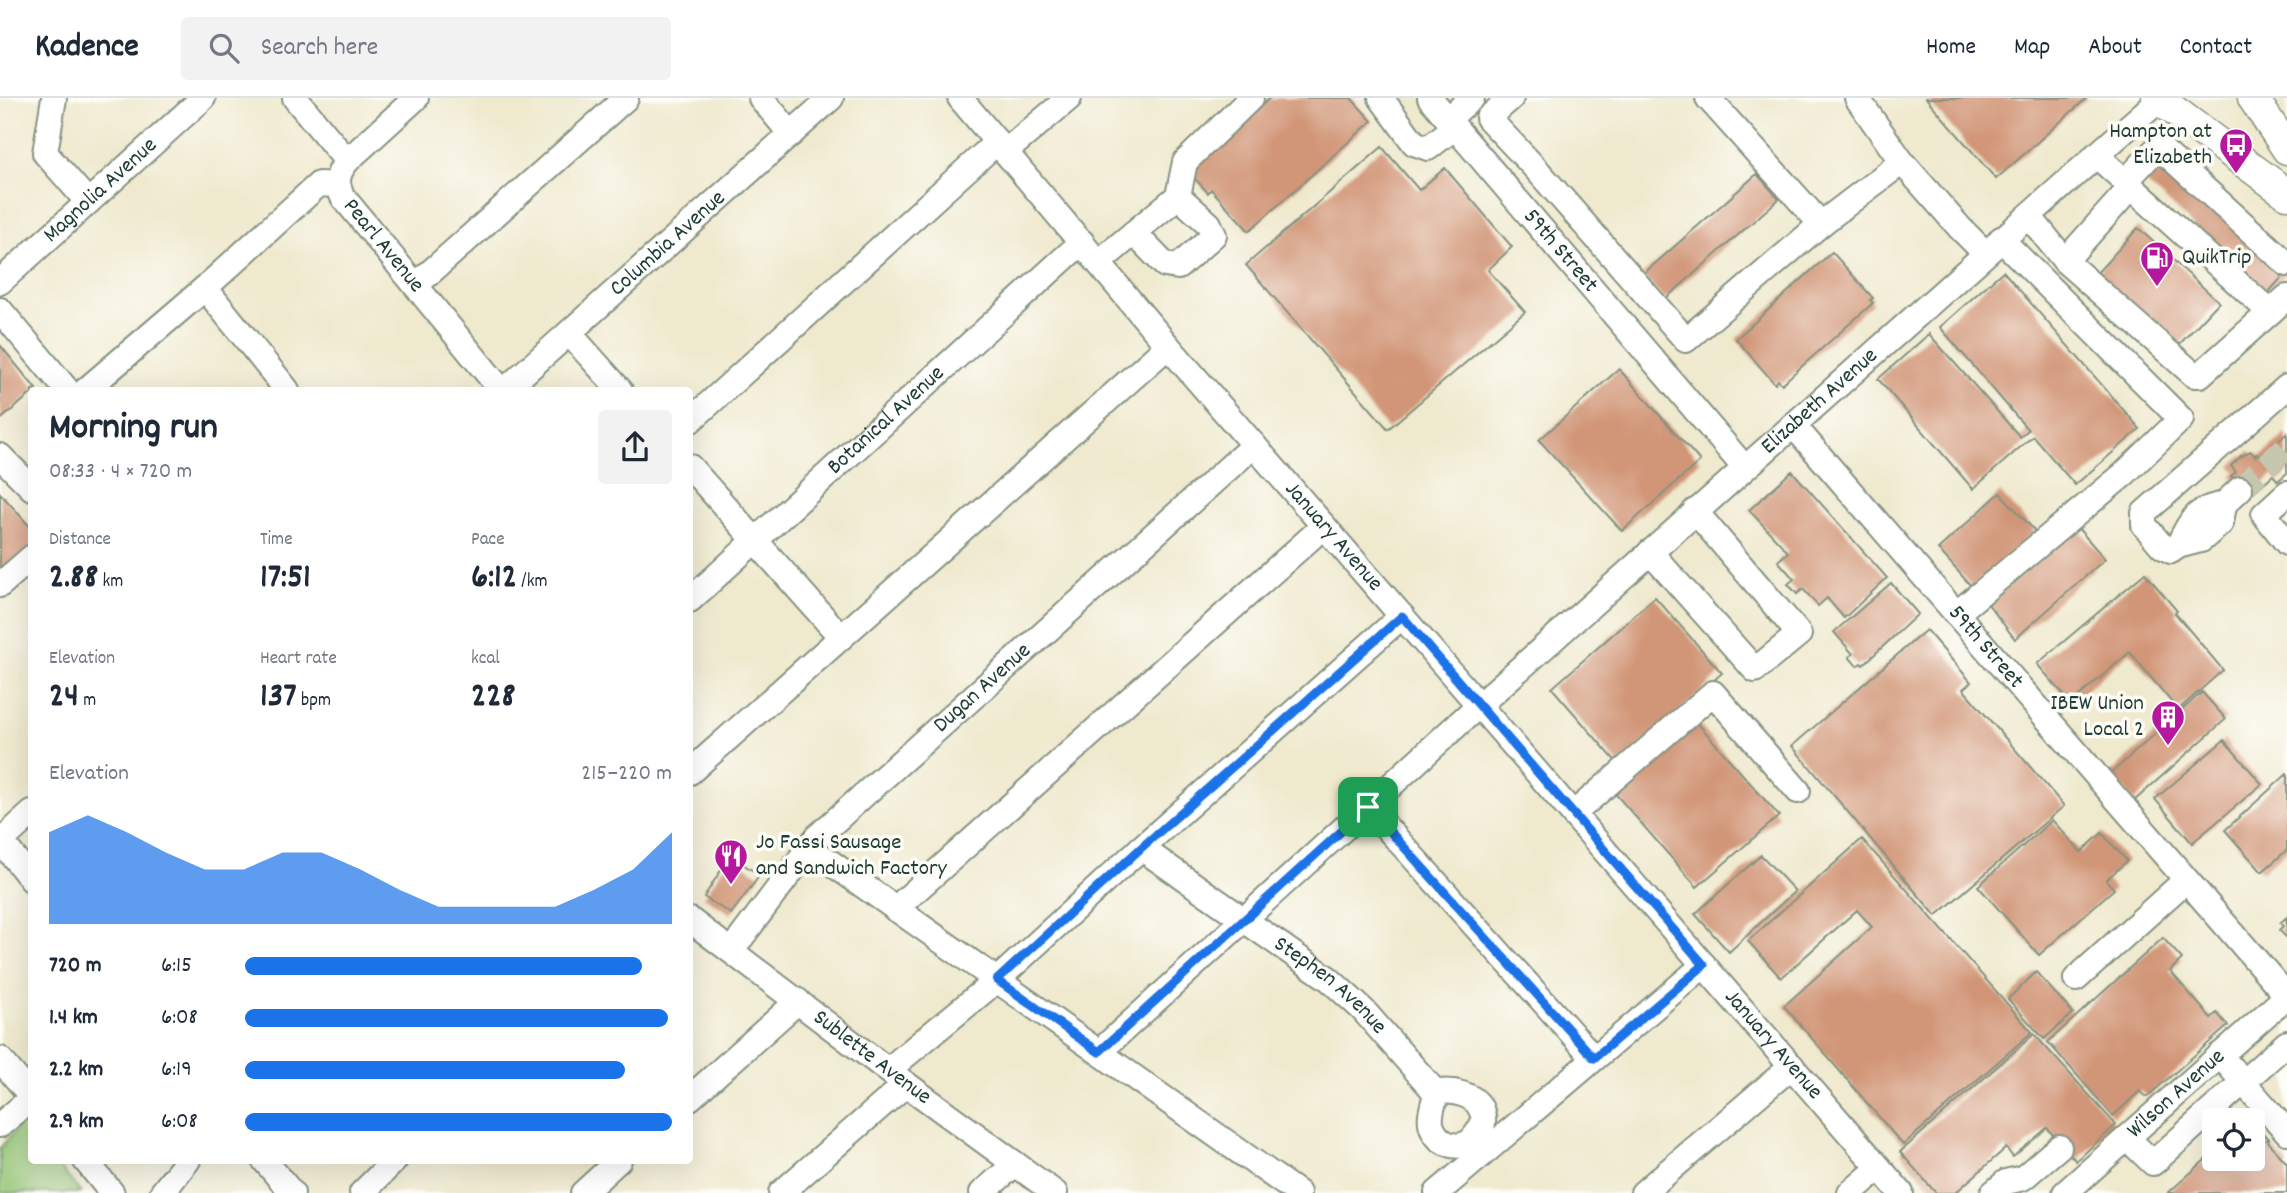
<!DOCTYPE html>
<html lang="en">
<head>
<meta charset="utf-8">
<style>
  body { margin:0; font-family:Dekko,sans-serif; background:#f2f2f3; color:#1f2937; height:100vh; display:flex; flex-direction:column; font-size:26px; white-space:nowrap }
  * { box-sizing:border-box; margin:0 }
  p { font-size:23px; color:#747a83 }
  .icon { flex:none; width:38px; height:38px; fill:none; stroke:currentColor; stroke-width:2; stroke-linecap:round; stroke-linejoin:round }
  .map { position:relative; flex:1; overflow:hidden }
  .sheet { position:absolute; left:28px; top:289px; width:665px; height:777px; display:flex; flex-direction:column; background:#fff; border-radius:7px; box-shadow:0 7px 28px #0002 }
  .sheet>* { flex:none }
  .tools { position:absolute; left:2202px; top:1010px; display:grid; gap:14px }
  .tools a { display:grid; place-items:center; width:63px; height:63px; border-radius:7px; background:#fff; box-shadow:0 7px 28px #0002; font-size:35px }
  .pin { position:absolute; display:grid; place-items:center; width:60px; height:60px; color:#fff; margin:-30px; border-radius:14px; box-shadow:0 4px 10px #0006 }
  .round { display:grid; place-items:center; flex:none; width:74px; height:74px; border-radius:7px; background:#f2f2f3 }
  .overview { display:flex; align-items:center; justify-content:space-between; height:119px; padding:0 21px }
  h1 { font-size:38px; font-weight:700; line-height:52px }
  .metrics { display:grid; grid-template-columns:repeat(3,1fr); gap:10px; height:119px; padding:7px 21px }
  .metrics div { display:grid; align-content:center }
  .metrics b { font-size:35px; font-weight:700 }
  .metrics small { font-size:19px; font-weight:400 }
  .metrics p { font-size:19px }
  .chart { height:196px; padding:14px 21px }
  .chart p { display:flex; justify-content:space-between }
  .chart svg { width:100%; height:126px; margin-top:7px; fill:#1a73e8; opacity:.7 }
  ul { padding:0 21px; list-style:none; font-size:23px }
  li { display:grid; grid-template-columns:112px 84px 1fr; align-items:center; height:52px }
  li i { height:18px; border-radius:9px; background:#1a73e8 }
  header { display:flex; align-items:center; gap:42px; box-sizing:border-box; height:98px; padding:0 35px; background:#fff; border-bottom:2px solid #e0e1e3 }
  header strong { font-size:33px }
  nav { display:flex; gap:38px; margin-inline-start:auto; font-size:24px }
  .search { width:490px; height:63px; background:#f2f2f3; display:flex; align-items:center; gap:18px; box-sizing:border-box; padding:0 24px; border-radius:7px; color:#747a83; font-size:26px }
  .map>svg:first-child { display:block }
  .green { fill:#92c272; stroke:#588053; stroke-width:2 }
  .building { fill:#d19577 }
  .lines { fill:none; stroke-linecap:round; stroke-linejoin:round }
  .minor-tunnel { stroke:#c5c7af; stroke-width:24; stroke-dasharray:24 12; stroke-linecap:butt }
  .minor-casing { stroke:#879381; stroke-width:28 }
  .major-casing { stroke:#879381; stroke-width:33 }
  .minor { stroke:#fff; stroke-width:24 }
  .major { stroke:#fff; stroke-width:30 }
  .route-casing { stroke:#fff; stroke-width:14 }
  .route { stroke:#1a73e8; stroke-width:9 }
  .labels { text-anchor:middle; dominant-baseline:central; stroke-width:7; stroke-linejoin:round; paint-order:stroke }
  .poi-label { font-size:23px; fill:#1f3d34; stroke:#fdfcf7; text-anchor:end }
  .street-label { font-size:23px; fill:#1f3d34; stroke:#fdfcf7 }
</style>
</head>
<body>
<header>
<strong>Kadence</strong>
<div class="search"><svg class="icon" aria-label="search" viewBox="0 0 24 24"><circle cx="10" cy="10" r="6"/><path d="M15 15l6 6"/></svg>Search here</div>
<nav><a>Home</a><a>Map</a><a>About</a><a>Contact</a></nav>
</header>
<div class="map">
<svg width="2287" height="1095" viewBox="0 0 2287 1095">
  <rect width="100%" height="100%" fill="#fdfcf7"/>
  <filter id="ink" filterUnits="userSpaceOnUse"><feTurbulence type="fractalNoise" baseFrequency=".0143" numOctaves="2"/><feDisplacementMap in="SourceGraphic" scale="14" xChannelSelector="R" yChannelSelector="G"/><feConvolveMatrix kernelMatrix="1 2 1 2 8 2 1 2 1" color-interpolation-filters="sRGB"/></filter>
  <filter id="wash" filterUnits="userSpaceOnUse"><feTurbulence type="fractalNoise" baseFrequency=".00686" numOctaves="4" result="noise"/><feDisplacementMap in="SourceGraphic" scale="28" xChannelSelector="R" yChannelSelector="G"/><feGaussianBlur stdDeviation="1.57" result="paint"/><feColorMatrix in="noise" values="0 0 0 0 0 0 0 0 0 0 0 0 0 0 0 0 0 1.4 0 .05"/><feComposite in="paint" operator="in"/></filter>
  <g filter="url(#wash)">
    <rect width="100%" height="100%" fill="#efe9ce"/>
    <!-- green -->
    <path class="green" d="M22,1024L31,1036L32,1062H54L81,1095H0V1050Z"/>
    <g id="blocks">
      <!-- building -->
      <path class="building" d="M1270,0H1351L1372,23L1249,133L1211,91L1208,95L1188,73Z
        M1926,0H2087L1996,81Z
        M1382,49L1419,92L1445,70L1512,149L1488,172L1525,214L1388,331L1246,167Z
        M2158,59L2285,176L2267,196L2140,79Z
        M1757,76L1779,101L1664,202L1642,177Z
        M2138,130L2219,204L2175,251L2095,177Z
        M1832,154L1873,200L1870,202L1873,205L1782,286L1778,282L1775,286L1736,241Z
        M2003,173L2140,331L2075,387L2033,338L1973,391L1878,281L1929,236L2020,339L2028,332L1940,229Z
        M0,247L36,291L32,292V295L0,322Z
        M1619,271L1700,363L1622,433L1539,342Z
        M2287,335V375L2278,383L2273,377L2249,398L2231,378L2236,374L2231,368L2242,357L2243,358L2250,353L2255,358L2257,355L2261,359Z
        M1792,373L1887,480L1844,520L1827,500L1818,508L1803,491L1797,496L1788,486L1794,481L1778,463L1788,454L1749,412Z
        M0,395L32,431V449L0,477Z
        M2000,395L2035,433L1972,489L1938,451Z
        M2077,429L2105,461L2015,541L1988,506Z
        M2145,475L2177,513L2175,515L2223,572L2178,612L2130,554L2071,605L2037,566Z
        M1891,485L1918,516L1863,567L1861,565L1857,568L1849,559L1853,556L1834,534Z
        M1655,499L1722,575L1619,667L1552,590Z
        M1926,532L1971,584L1963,591L2064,708L1936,818L1792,648Z
        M2202,594L2226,621L2134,703L2110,676Z
        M1693,620L1779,718L1697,789L1612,692Z
        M2224,642L2262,686L2192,745L2155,701Z
        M2287,676V752L2262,774L2225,732Z
        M2052,722L2081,754L2102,735L2127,763L2106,782L2114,791L2039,857L1978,788Z
        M1862,741L2032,934L1903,1047L1784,908L1872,829L1857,812L1781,880L1748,843Z
        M1761,757L1795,793L1729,854L1695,816Z
        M730,758L760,777L731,816L704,799Z
        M2287,819V840L2279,832L2283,828L2280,825Z
        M2163,840L2182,861L2170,873L2211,920L2217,915L2228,928L2147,999L2140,993L2113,1018L2048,944Z
        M2036,874L2073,915L2044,941L2008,901Z
        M2034,936L2116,1027L2076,1063L2047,1030L2013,1059L2006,1050L1955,1095H1936L1900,1054Z
        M2252,1023L2268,1041L2266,1042L2287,1065V1095H2168L2214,1054V1060H2252Z"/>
    </g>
  </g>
  <g filter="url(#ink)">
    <use href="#blocks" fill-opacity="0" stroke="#879381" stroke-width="2"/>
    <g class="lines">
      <!-- minor-tunnel -->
      <path class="minor-tunnel" d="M2240,391L2287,349"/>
      <!-- minor casing -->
      <g class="minor-casing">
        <g id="minor">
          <path d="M54,0L45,55L88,104"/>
          <path d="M295,0L347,63"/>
          <path id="s1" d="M416,0L347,63C337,76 335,84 343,99L501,292"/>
          <path d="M761,0L791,36"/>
          <path id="s2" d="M960,0L1168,248L1901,1095"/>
          <path d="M1381,0L1414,45L1428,50L1455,29"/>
          <path id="s3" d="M1430,0L1744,369"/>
          <path d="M1511,0L1488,20L1537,72L1686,242L1821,126L1902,64"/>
          <path d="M1708,0L1821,126"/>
          <path d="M1857,0L1902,64L1960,130L1985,155"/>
          <path d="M1448,21L1472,0"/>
          <path d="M1005,54L1069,0"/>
          <path d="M2096,57L2270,214"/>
          <path d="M2126,83L2156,51L2160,50L2287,166"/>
          <path d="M2029,118L2065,163L2194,277H2200L2287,199"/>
          <path d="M1134,135L1165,167L1178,169L1214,137L1209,126L1178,98"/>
          <path d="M2065,163L2132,88"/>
          <path d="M1099,164L1178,98L1185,64L1251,0"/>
          <path id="s4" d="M0,184L203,0"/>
          <path d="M416,187L626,0"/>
          <path d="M205,190L287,292"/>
          <path d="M0,212L67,292"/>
          <path d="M569,235L620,292"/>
          <path d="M86,292L205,190L319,86L337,87"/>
          <path id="s5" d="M505,292L831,0"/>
          <path d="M690,323L997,44"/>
          <path id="s6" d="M1793,327L2287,898"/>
          <path d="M0,358L32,390"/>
          <path d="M690,369L841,539"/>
          <path d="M2287,395L2264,416L2287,445"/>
          <path d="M2224,407L2221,425L2201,442L2178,448L2171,453L2162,448L2144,427V415L2287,289"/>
          <path d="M2212,417L2240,391"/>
          <path d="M2178,448C2189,424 2196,410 2223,407"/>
          <path d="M1650,454L1755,572L1799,536L1695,413"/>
          <path d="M0,487L32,459"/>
          <path id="s7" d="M690,502L1082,144"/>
          <path d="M1956,516L2123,377L2181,321L2001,141"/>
          <path d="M690,674L1168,248"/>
          <path d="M1368,709L1594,960"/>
          <path d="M1573,716L1713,595L1798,693"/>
          <path d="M1,743L32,782"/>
          <path d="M0,744L32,715"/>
          <path d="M810,750L1298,1095"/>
          <path id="s8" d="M1141,750L1329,881L1363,912L1436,995C1434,1006 1428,1019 1432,1029C1437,1044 1455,1053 1469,1044C1475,1040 1479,1032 1483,1026C1483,1022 1484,1018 1482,1014C1477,996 1451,991 1436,995"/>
          <path d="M895,811L1324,428"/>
          <path id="s9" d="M690,822L906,986L1055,1095"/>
          <path id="s10" d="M732,852L817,739L1254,347"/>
          <path d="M2076,881L2186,782"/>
          <path id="s11" d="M1099,954L1479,607L2161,0"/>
          <path d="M2220,957L2243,984L2287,945"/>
          <path d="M0,961L32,999"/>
          <path d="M888,972L997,882L1141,750L1402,518"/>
          <path d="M690,1000L798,903"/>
          <path d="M0,1027L32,1000"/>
          <path d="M2127,1040L2153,1065L2243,984L2287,1034"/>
          <path d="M85,1062L112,1095"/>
          <path d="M264,1062L292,1095"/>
          <path d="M162,1095L188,1062"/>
          <path d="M362,1095L395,1062"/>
          <path d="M583,1095L619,1062"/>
          <path d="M781,1095L906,986"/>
          <path d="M982,1095L1015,1066"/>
          <path d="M1437,1095L1704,867"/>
          <path d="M1643,1095L1792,968"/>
          <path d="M1850,1095L1879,1070"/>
          <path d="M1993,1095L2006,1084L2023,1080L2059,1049"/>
          <path id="s12" d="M2065,1095L2287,898"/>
        </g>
      </g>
      <!-- major casing -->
      <g class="major-casing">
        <path id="major" d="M2157,0L2287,96
          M2253,0L2287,51"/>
      </g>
      <!-- minor -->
      <use href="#minor" class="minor"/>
      <!-- major -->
      <use href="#major" class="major"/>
    </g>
  </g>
  <g class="lines" filter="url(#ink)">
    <!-- route casing -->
    <g class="route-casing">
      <path id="route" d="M1402,518L1704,867L1594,960L1368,709L1099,954L997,882L1141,750Z"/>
    </g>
    <!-- route -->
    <use href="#route" class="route"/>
  </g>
  <!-- icons -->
  <defs>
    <g id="bus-pin" transform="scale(1.75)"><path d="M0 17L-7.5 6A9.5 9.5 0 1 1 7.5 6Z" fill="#b5179e" stroke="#fdfcf7"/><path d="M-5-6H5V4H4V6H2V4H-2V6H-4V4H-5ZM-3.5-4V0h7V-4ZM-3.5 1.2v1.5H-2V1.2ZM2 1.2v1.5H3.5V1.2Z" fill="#fff"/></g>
    <g id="fuel-pin" transform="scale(1.75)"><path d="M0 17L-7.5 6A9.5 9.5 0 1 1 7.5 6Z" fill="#b5179e" stroke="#fdfcf7"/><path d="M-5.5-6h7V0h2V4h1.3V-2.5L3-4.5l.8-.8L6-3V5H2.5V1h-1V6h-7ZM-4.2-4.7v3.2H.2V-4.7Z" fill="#fff"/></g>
    <g id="building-pin" transform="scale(1.75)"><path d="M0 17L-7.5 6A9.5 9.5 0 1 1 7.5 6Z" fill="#b5179e" stroke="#fdfcf7"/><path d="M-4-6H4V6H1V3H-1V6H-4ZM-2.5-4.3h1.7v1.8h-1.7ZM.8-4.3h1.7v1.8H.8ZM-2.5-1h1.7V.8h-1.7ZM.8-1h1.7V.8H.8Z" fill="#fff"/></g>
    <g id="restaurant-pin" transform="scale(1.75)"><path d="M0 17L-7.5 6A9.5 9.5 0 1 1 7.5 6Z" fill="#b5179e" stroke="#fdfcf7"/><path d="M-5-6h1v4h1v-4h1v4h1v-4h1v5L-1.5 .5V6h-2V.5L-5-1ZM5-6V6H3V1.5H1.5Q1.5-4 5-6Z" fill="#fff"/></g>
  </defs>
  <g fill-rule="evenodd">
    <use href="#bus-pin" x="2236" y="47"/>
    <use href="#fuel-pin" x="2157" y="160"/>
    <use href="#building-pin" x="2168" y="619"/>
    <use href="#restaurant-pin" x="731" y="758"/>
  </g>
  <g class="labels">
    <!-- poi labels -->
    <g class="poi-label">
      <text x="2212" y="34">Hampton at<tspan x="2212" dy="26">Elizabeth</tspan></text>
      <text x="2182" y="160" text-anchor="start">QuikTrip</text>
      <text x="2144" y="606">IBEW Union<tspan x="2144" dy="26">Local 2</tspan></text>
      <text x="756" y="745" text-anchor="start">Jo Fassi Sausage<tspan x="756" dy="26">and Sandwich Factory</tspan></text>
    </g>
    <!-- street labels -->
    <g class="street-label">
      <text stroke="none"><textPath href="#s4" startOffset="136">Magnolia Avenue</textPath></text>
      <text stroke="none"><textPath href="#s5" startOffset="219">Columbia Avenue</textPath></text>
      <text stroke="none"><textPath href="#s1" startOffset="196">Pearl Avenue</textPath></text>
      <text stroke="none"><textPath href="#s3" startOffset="201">59th Street</textPath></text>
      <text stroke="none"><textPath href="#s11" startOffset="971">Elizabeth Avenue</textPath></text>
      <text stroke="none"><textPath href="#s7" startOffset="266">Botanical Avenue</textPath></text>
      <text stroke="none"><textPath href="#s2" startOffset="576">January Avenue</textPath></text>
      <text stroke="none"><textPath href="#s6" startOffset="294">59th Street</textPath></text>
      <text stroke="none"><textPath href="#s10" startOffset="364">Dugan Avenue</textPath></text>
      <text stroke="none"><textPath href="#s8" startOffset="234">Stephen Avenue</textPath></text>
      <text stroke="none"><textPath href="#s2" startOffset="1248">January Avenue</textPath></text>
      <text stroke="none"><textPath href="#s9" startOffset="228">Sublette Avenue</textPath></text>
      <text stroke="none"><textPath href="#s12" startOffset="149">Wilson Avenue</textPath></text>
    </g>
  </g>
</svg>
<div class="tools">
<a><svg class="icon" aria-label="locate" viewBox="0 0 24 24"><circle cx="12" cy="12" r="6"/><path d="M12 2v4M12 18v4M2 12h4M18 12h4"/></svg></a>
</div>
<div class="pin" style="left:1368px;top:709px;background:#1e9e55"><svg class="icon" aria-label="arrive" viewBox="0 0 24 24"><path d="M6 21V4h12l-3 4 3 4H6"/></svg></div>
<section class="sheet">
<div class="overview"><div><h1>Morning run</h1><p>08:33 · 4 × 720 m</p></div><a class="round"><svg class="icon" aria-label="share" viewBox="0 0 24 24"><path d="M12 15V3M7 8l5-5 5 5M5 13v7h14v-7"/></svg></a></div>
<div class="metrics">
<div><p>Distance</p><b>2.88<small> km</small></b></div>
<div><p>Time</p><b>17:51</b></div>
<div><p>Pace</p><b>6:12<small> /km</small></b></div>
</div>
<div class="metrics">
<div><p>Elevation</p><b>24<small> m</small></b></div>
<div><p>Heart rate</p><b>137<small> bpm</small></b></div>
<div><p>kcal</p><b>228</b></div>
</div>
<div class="chart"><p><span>Elevation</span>215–220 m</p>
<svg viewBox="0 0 160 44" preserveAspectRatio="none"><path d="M0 44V12L10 6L20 12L30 19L40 25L50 25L60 19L70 19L80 25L90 32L100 38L110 38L120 38L130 38L140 32L150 25L160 12V44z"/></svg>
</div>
<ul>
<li><b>720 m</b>6:15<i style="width:93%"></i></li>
<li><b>1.4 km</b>6:08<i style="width:99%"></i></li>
<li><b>2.2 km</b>6:19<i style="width:89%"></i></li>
<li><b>2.9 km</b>6:08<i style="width:100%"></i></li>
</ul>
</section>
</div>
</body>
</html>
